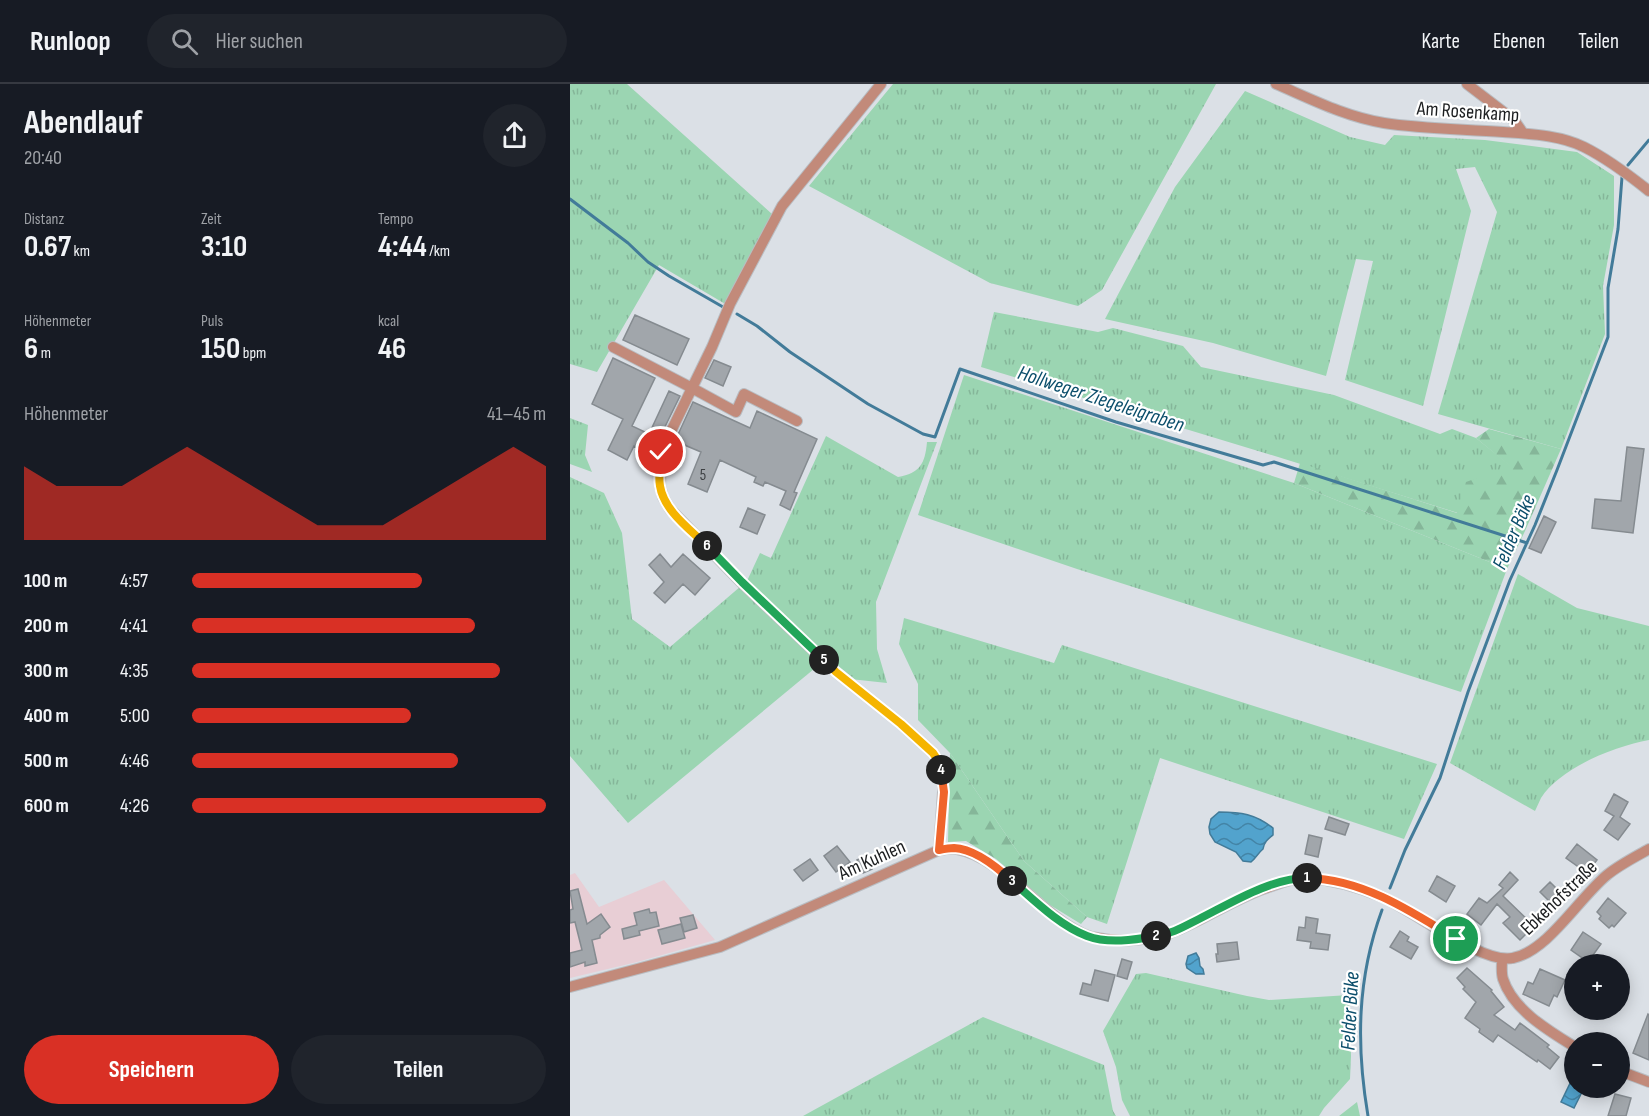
<!DOCTYPE html>
<html lang="de">
<head>
<meta charset="utf-8">
<style>
  body { margin:0; font-family:"Sofia Sans Condensed",sans-serif; background:#20242c; color:#f1f3f6; height:100vh; display:flex; flex-direction:column; font-size:22px; white-space:nowrap }
  * { box-sizing:border-box; margin:0 }
  p { font-size:20px; color:#9ea1a6 }
  .icon { flex:none; width:33px; height:33px; fill:none; stroke:currentColor; stroke-width:2; stroke-linecap:round; stroke-linejoin:round }
  .map { position:relative; flex:1; overflow:hidden }
  .sheet { display:flex; flex-direction:column; background:#171b24; width:570px }
  .sheet>* { flex:none }
  .fabs { position:absolute; left:994px; top:870px; display:grid; gap:12px }
  .fabs a { display:grid; place-items:center; width:66px; height:66px; border-radius:50%; background:#171b24; box-shadow:0 3px 15px #0003; font-size:30px }
  .pin { position:absolute; display:grid; place-items:center; width:51px; height:51px; color:#fff; margin:-26px; border:3px solid #fff; border-radius:50%; box-shadow:0 2px 6px #0007 }
  .km { position:absolute; width:30px; height:30px; margin:-15px; border-radius:50%; background:#222; color:#fff; font-size:16px; line-height:30px; text-align:center }
  .round { display:grid; place-items:center; flex:none; width:63px; height:63px; border-radius:32px; background:#20242c }
  .headline { display:flex; align-items:center; justify-content:space-between; height:102px; padding:0 24px }
  h1 { font-size:33px; font-weight:700; line-height:45px }
  .stats { display:grid; grid-template-columns:repeat(3,1fr); gap:9px; height:102px; padding:6px 24px }
  .stats div { display:grid; align-content:center }
  .stats b { font-size:30px; font-weight:700 }
  .stats small { font-size:16px; font-weight:400 }
  .stats p { font-size:16px }
  .chart { height:168px; padding:12px 24px }
  .chart p { display:flex; justify-content:space-between }
  .chart svg { width:100%; height:108px; margin-top:6px; fill:#d93025; opacity:.7 }
  .primary-button { display:flex; gap:12px; margin-top:auto; padding:12px 24px }
  .primary-button a { flex:1; height:69px; border-radius:36px; background:#d93025; color:#fff; font-size:24px; font-weight:700; line-height:69px; text-align:center }
  .primary-button a+a { background:#20242c; color:#f1f3f6 }
  ul { padding:0 24px; list-style:none; font-size:20px }
  li { display:grid; grid-template-columns:96px 72px 1fr; align-items:center; height:45px }
  li i { height:15px; border-radius:8px; background:#d93025 }
  header { display:flex; align-items:center; gap:36px; box-sizing:border-box; height:84px; padding:0 30px; background:#171b24; border-bottom:2px solid #363941 }
  header strong { font-size:28px }
  nav { display:flex; gap:33px; margin-inline-start:auto; font-size:21px }
  .search { width:420px; height:54px; background:#20242c; display:flex; align-items:center; gap:15px; box-sizing:border-box; padding:0 21px; border-radius:33px; color:#9ea1a6; font-size:22px }
  main { display:flex; flex:1; min-height:0 }
  .map>svg:first-child { display:block }
  .commercial { fill:#e8ced5 }
  .grass { fill:url(#grass-tufts) }
  .forest { fill:url(#forest-firs) }
  .water { fill:url(#water-waves); stroke:#427b99; stroke-width:1.5 }
  .lines { fill:none; stroke-linecap:round; stroke-linejoin:round }
  .stream { stroke:#427b99; stroke-width:3 }
  .building { fill:#a1a6ab; stroke:#858b90; stroke-width:1.5 }
  .minor-casing { stroke:#b9bdc2; stroke-width:12 }
  .minor { stroke:#c28a7a; stroke-width:10 }
  .split-1-casing { stroke:#fff; stroke-width:12 }
  .split-2-casing { stroke:#fff; stroke-width:12 }
  .split-3-casing { stroke:#fff; stroke-width:12 }
  .split-4-casing { stroke:#fff; stroke-width:12 }
  .split-5-casing { stroke:#fff; stroke-width:12 }
  .split-6-casing { stroke:#fff; stroke-width:12 }
  .split-7-casing { stroke:#fff; stroke-width:12 }
  .split-1 { stroke:#f0652b; stroke-width:8 }
  .split-2 { stroke:#22a559; stroke-width:8 }
  .split-3 { stroke:#22a559; stroke-width:8 }
  .split-4 { stroke:#f0652b; stroke-width:8 }
  .split-5 { stroke:#f5b400; stroke-width:8 }
  .split-6 { stroke:#22a559; stroke-width:8 }
  .split-7 { stroke:#f5b400; stroke-width:8 }
  .labels { text-anchor:middle; dominant-baseline:central; stroke-width:4.5; stroke-linejoin:round; paint-order:stroke }
  .number-label { font-size:16px; fill:#3d4043 }
  .street-label { font-size:20px; fill:#1c1e20; stroke:#fff }
  .water-label { font-size:21px; font-style:italic; fill:#0b4e6b; stroke:#fff }
</style>
</head>
<body>
<header>
<strong>Runloop</strong>
<div class="search"><svg class="icon" aria-label="search" viewBox="0 0 24 24"><circle cx="10" cy="10" r="6"/><path d="M15 15l6 6"/></svg>Hier suchen</div>
<nav><a>Karte</a><a>Ebenen</a><a>Teilen</a></nav>
</header>
<main>
<section class="sheet">
<div class="headline"><div><h1>Abendlauf</h1><p>20:40</p></div><a class="round"><svg class="icon" aria-label="share" viewBox="0 0 24 24"><path d="M12 15V3M7 8l5-5 5 5M5 13v7h14v-7"/></svg></a></div>
<div class="stats">
<div><p>Distanz</p><b>0.67<small> km</small></b></div>
<div><p>Zeit</p><b>3:10</b></div>
<div><p>Tempo</p><b>4:44<small> /km</small></b></div>
</div>
<div class="stats">
<div><p>Höhenmeter</p><b>6<small> m</small></b></div>
<div><p>Puls</p><b>150<small> bpm</small></b></div>
<div><p>kcal</p><b>46</b></div>
</div>
<div class="chart"><p><span>Höhenmeter</span>41–45 m</p>
<svg viewBox="0 0 160 44" preserveAspectRatio="none"><path d="M0 44V14L10 22L20 22L30 22L40 14L50 6L60 14L70 22L80 30L90 38L100 38L110 38L120 30L130 22L140 14L150 6L160 14V44z"/></svg>
</div>
<ul>
<li><b>100 m</b>4:57<i style="width:65%"></i></li>
<li><b>200 m</b>4:41<i style="width:80%"></i></li>
<li><b>300 m</b>4:35<i style="width:87%"></i></li>
<li><b>400 m</b>5:00<i style="width:62%"></i></li>
<li><b>500 m</b>4:46<i style="width:75%"></i></li>
<li><b>600 m</b>4:26<i style="width:100%"></i></li>
</ul>
<div class="primary-button"><a>Speichern</a><a>Teilen</a></div>
</section>
<div class="map">
<svg width="1079" height="1032" viewBox="0 0 1079 1032">
  <defs>
    <pattern id="grass-tufts" width="24" height="20" patternUnits="userSpaceOnUse" patternTransform="scale(1.5)"><rect width="24" height="20" fill="#9bd5b2"/><path d="M3 7l-1-3M5 7V3M7 7l1-3M15 17l-1-3M17 17v-4M19 17l1-3" fill="none" stroke="#85b699"/></pattern>
    <pattern id="forest-firs" width="22" height="20" patternUnits="userSpaceOnUse" patternTransform="scale(1.5)"><rect width="22" height="20" fill="#9bd5b2"/><path d="M5 1l3.5 6h-7zM16 11l3.5 6h-7z" fill="#85b699"/></pattern>
    <pattern id="water-waves" width="16" height="10" patternUnits="userSpaceOnUse" patternTransform="scale(1.5)"><rect width="16" height="10" fill="#52a3cd"/><path d="M0 5q4-4 8 0t8 0" fill="none" stroke="#4384a6"/></pattern>
  </defs>
  <rect width="100%" height="100%" fill="#dbe0e6"/>
  <!-- commercial -->
  <path class="commercial" d="M5,789L29,823L94,796L145,856L67,878L0,894V791Z"/>
  <!-- grass -->
  <path class="grass" d="M0,0H57L202,130L157,221L89,181L27,288L0,280Z
    M323,0H646L532,206L508,222L420,199L239,102Z
    M675,7L780,53L815,61L824,51L915,56L1007,68L1044,92V141L1033,202L1035,250L991,365L868,330L927,128L905,83L886,85L901,127L853,322L775,296L803,177L786,175L756,292L643,259L535,235L605,103Z
    M424,228L528,248L543,244L613,262L631,283L764,311L870,350L882,345L906,354L941,382L888,429L698,370L411,283Z
    M394,291L724,399L937,485L891,608L507,485L348,431Z
    M0,334L18,341L15,371L22,388L0,380Z
    M256,352L328,393C350,389 355,380 357,358H367L306,518L307,565L317,599L280,595L177,497L190,469L201,474Z
    M0,393L34,409L52,449L62,535L100,563L171,502L250,580L58,739L0,672Z
    M948,490L1007,524L1079,542V656C1045,662 990,684 971,714C969,718 967,723 965,727L880,679Z
    M334,534L484,579L492,561L867,680L834,755L590,674L537,840L517,833L454,777L380,669L348,636V600L329,560Z
    M576,889L677,912L699,916L779,911L781,972L780,995L754,1024L749,1032H560L552,1016L546,983L533,947L566,890Z
    M413,933L534,981L543,1027L546,1032H233Z
    M787,1018L790,1032H769Z"/>
  <!-- forest -->
  <path class="forest" d="M919,345L991,365L955,447L937,485L724,399L730,379L887,429L896,398L940,382L906,354Z
    M380,669L454,777L517,833L511,840L480,821L426,775L396,757L378,758Z"/>
  <!-- water -->
  <path class="water" d="M649,728C671,728 685,730 703,744V751C698,755 694,758 693,765C688,769 686,774 681,778L673,777L666,768L645,758L640,750L639,743L641,735Z
    M626,869L629,874L630,882L633,885L634,890H626L617,884L616,880L618,872Z
    M1005,989V1004H1014L1004,1024L991,1018Z"/>
  <g class="lines">
    <!-- stream -->
    <path class="stream" d="M1058,81L1079,56
      M0,115L58,159L78,178L99,192L153,223
      M167,230L187,242L220,268L298,320L353,350L365,353L390,285L546,338L693,381L704,378L957,459
      M820,804L835,766L870,694L898,608L940,496L965,441L987,386L1038,253V204L1048,145L1052,93
      M798,1032C786,961 787,894 812,826"/>
  </g>
  <!-- building -->
  <path class="building" d="M65,231L119,255L107,281L53,256Z
    M43,274L85,294L62,342L79,350L99,307L110,312L85,363L83,362L80,369L64,362L57,376L38,366L53,335L22,320Z
    M144,276L161,283L153,302L135,294Z
    M123,318L180,344L187,327L247,355L224,408L227,409L220,426L210,421L216,407L195,398L193,402L184,398L186,393L150,376L137,408L118,400L131,368L105,357Z
    M1057,363L1074,365L1063,449L1022,444L1025,415L1051,417Z
    M178,424L195,431L187,450L170,443Z
    M974,432L986,438L971,469L959,464Z
    M90,470L101,483L113,470L140,494L125,511L113,500L95,519L84,509L94,498L79,481Z
    M1044,710L1058,718L1050,733L1060,740L1048,756L1034,746L1044,732L1035,727Z
    M759,733L779,740L775,751L755,745Z
    M739,751L752,754L748,773L735,770Z
    M1007,760L1027,776L1017,789L996,774Z
    M267,762L280,778L266,788L254,772Z
    M296,772L302,785L293,789L287,776Z
    M240,775L248,786L233,797L224,786Z
    M940,788L948,796L933,812L964,842L950,856L933,839L940,833L927,820L911,841L897,830L909,814L917,819L933,804L929,801Z
    M867,792L885,802L876,818L859,807Z
    M980,798L993,811L983,821L970,808Z
    M8,805L17,840L31,830L40,843L30,851V854L22,856L27,879L15,882V878L0,883V869L12,866L5,838L0,839V826L3,825L0,807Z
    M1038,814L1056,829L1044,843L1042,841L1039,844L1029,835L1031,832L1027,828Z
    M79,825L80,829L86,828L89,842L69,847L70,851L54,855L52,845L67,841L64,829Z
    M123,831L127,844L114,848L110,834Z
    M736,833L748,835L746,849L760,851L758,866L740,864L741,858L727,856L729,843L735,844Z
    M111,840L115,854L92,860L88,846Z
    M830,847L839,853L837,857L848,863L841,875L820,863Z
    M1013,848L1031,860L1018,878L1001,866Z
    M667,858L669,875L647,878L646,870H648L647,860Z
    M552,875L562,878L557,895L547,892Z
    M897,884L922,906L921,907L934,923L924,931L945,946L950,939L979,961L977,963L989,973L980,985L968,976L967,978L928,951L923,958L909,948L910,945L895,934L906,918L893,905L895,903L887,894Z
    M970,885L995,896L987,913L984,911L979,922L953,910L958,898L963,900Z
    M525,886L545,891L538,917L510,910L513,899L521,901Z
    M1078,930L1079,931V976L1063,969Z
    M1045,1010L1061,1014L1056,1032H1038Z"/>
  <g class="lines">
    <!-- minor casing -->
    <g class="minor-casing">
      <path id="minor" d="M706,0C741,15 776,33 814,39C853,45 894,45 933,48C960,50 990,51 1014,63C1038,75 1059,91 1079,107
        M897,0L944,36L953,49
        M43,263L122,304L91,368L90,402L93,413L100,425L172,499L266,588L331,640L363,669L369,678L373,691V708L369,766
        M227,337L174,310L166,328L122,304L142,263L160,220L212,122L311,0
        M932,876C932,881 931,889 933,895C943,926 979,947 1005,963
        M0,903L150,863L369,766C375,765 381,764 387,765C425,771 464,820 497,841C505,846 513,851 522,853C550,859 583,857 610,845C640,832 666,814 696,804C710,799 724,793 740,794C763,796 788,803 810,812C842,825 912,881 943,874C978,867 1009,814 1037,791C1049,781 1065,773 1079,765
        M1050,987L1079,998"/>
    </g>
    <!-- minor -->
    <use href="#minor" class="minor"/>
  </g>
  <g class="lines">
    <!-- split-1 casing -->
    <g class="split-1-casing">
      <path id="split-1" d="M737,794C792,795 841,827 886,855"/>
    </g>
    <!-- split-2 casing -->
    <g class="split-2-casing">
      <path id="split-2" d="M586,852C602,850 615,842 629,835C661,819 701,794 737,794"/>
    </g>
    <!-- split-3 casing -->
    <g class="split-3-casing">
      <path id="split-3" d="M442,797C465,817 489,841 517,852C538,860 564,856 586,852"/>
    </g>
    <!-- split-4 casing -->
    <g class="split-4-casing">
      <path id="split-4" d="M371,686L374,708L369,766C374,765 379,764 384,764C405,765 427,783 442,797"/>
    </g>
    <!-- split-5 casing -->
    <g class="split-5-casing">
      <path id="split-5" d="M254,576L266,588L331,640L363,669L369,678L371,686"/>
    </g>
    <!-- split-6 casing -->
    <g class="split-6-casing">
      <path id="split-6" d="M137,462L172,498L254,576"/>
    </g>
    <!-- split-7 casing -->
    <g class="split-7-casing">
      <path id="split-7" d="M91,368C90,379 88,391 90,402C94,427 120,445 137,462"/>
    </g>
    <!-- split-1 -->
    <use href="#split-1" class="split-1"/>
    <!-- split-2 -->
    <use href="#split-2" class="split-2"/>
    <!-- split-3 -->
    <use href="#split-3" class="split-3"/>
    <!-- split-4 -->
    <use href="#split-4" class="split-4"/>
    <!-- split-5 -->
    <use href="#split-5" class="split-5"/>
    <!-- split-6 -->
    <use href="#split-6" class="split-6"/>
    <!-- split-7 -->
    <use href="#split-7" class="split-7"/>
  </g>
  <g class="labels">
    <!-- number labels -->
    <g class="number-label">
      <text x="133" y="391">5</text>
    </g>
    <!-- street labels -->
    <g class="street-label">
      <text transform="translate(898 28) rotate(4)">Am Rosenkamp</text>
      <text transform="translate(302 776) rotate(-24)">Am Kuhlen</text>
      <text transform="translate(989 814) rotate(-44)">Ebkehofstraße</text>
    </g>
    <!-- water labels -->
    <g class="water-label">
      <text transform="translate(531 315) rotate(18)">Hollweger Ziegeleigraben</text>
      <text transform="translate(944 448) rotate(-67)">Felder Bäke</text>
      <text transform="translate(780 927) rotate(-87)">Felder Bäke</text>
    </g>
  </g>
</svg>
<div class="fabs">
<a>+</a>
<a>−</a>
</div>
<div class="pin" style="left:886px;top:855px;background:#1e9e55"><svg class="icon" aria-label="arrive" viewBox="0 0 24 24"><path d="M6 21V4h12l-3 4 3 4H6"/></svg></div>
<div class="pin" style="left:91px;top:368px;background:#d93025"><svg class="icon" aria-label="check" viewBox="0 0 24 24"><path d="M5 12l5 5 9-10"/></svg></div>
<b class="km" style="left:737px;top:794px">1</b>
<b class="km" style="left:586px;top:852px">2</b>
<b class="km" style="left:442px;top:797px">3</b>
<b class="km" style="left:371px;top:686px">4</b>
<b class="km" style="left:254px;top:576px">5</b>
<b class="km" style="left:137px;top:462px">6</b>
</div>
</main>
</body>
</html>
